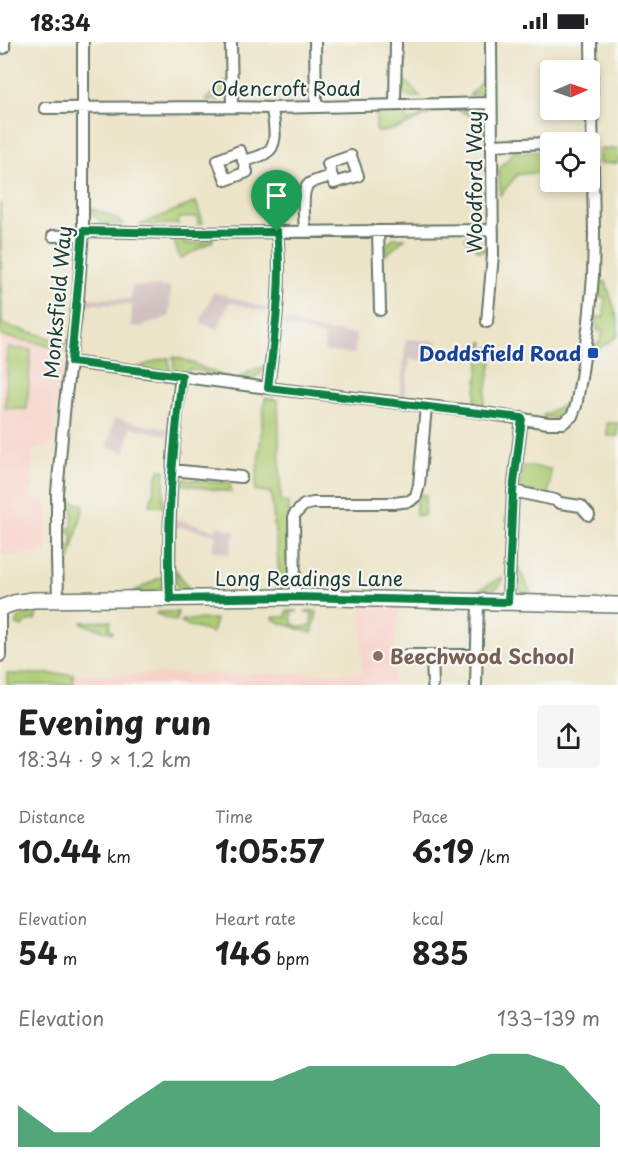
<!DOCTYPE html>
<html lang="en">
<head>
<meta charset="utf-8">
<style>
  body { margin:0; font-family:"Playpen Sans",sans-serif; background:#f6f6f6; color:#202124; height:100vh; display:flex; flex-direction:column; font-size:22px; white-space:nowrap }
  * { box-sizing:border-box; margin:0 }
  p { font-size:20px; color:#757577 }
  .icon { flex:none; width:33px; height:33px; fill:none; stroke:currentColor; stroke-width:2; stroke-linecap:round; stroke-linejoin:round }
  .map { position:relative; height:643px; overflow:hidden }
  .details { display:flex; flex-direction:column; background:#fff; flex:1 }
  .details>* { flex:none }
  .needle { width:39px; rotate:88deg }
  .fabs { position:absolute; left:540px; top:18px; display:grid; gap:12px }
  .fabs a { display:grid; place-items:center; width:60px; height:60px; border-radius:6px; background:#fff; box-shadow:0 3px 9px #0003; font-size:30px }
  .pin { position:absolute; display:grid; place-items:center; width:51px; height:51px; color:#fff; margin:-62px -26px; border-radius:50% 50% 50% 0; rotate:-45deg; box-shadow:0 0 6px #0007 }
  .pin .icon { rotate:45deg }
  .round { display:grid; place-items:center; flex:none; width:63px; height:63px; border-radius:6px; background:#f6f6f6 }
  .summary { display:flex; align-items:center; justify-content:space-between; height:102px; padding:0 18px }
  h1 { font-size:33px; font-weight:700; line-height:45px }
  .stats { display:grid; grid-template-columns:repeat(3,1fr); gap:9px; height:102px; padding:6px 18px }
  .stats div { display:grid; align-content:center }
  .stats b { font-size:30px; font-weight:700 }
  .stats small { font-size:16px; font-weight:400 }
  .stats p { font-size:16px }
  .chart { height:168px; padding:12px 18px }
  .chart p { display:flex; justify-content:space-between }
  .chart svg { width:100%; height:108px; margin-top:6px; fill:#0b8043; opacity:.7 }
  .status { display:flex; justify-content:space-between; align-items:center; height:42px; padding:0 30px; background:#fff; direction:ltr }
  .status svg { height:16px; fill:currentColor }
  .map>svg:first-child { display:block }
  .built { fill:#f7d1c8 }
  .industrial { fill:#d2bfc0 }
  .green { fill:#aecc74; stroke:#668454; stroke-width:1.5 }
  .lines { fill:none; stroke-linecap:round; stroke-linejoin:round }
  .street-casing { stroke:#677768; stroke-width:14 }
  .secondary-casing { stroke:#677768; stroke-width:18 }
  .street { stroke:#fff; stroke-width:10 }
  .secondary { stroke:#fff; stroke-width:15 }
  .route-casing { stroke:#fff; stroke-width:12 }
  .route { stroke:#0b8043; stroke-width:8 }
  .transit-dot { fill:#1a4fb4; stroke:#f6f6f2; stroke-width:2 }
  .education-dot { fill:#8d6e63; stroke:#f6f6f2; stroke-width:2 }
  .labels { text-anchor:middle; dominant-baseline:central; stroke-width:4.5; stroke-linejoin:round; paint-order:stroke }
  .street-label { font-size:20px; fill:#1f3d34; stroke:#f6f6f2 }
  .transit-label { font-size:20px; font-weight:bold; fill:#164399; stroke:#f6f6f2; text-anchor:end }
  .education-label { font-size:20px; font-weight:bold; fill:#785e54; stroke:#f6f6f2; text-anchor:start }
</style>
</head>
<body>
<div class="status"><b>18:34</b><svg viewBox="0 0 49 12"><path d="M0 12V9h3v3zM5 12V6h3v6zM10 12V3h3v9zM15 12V0h3v12zM26 1h20v11H26zM47 4h2v5h-2z"/></svg></div>
<div class="map">
<svg width="618" height="643" viewBox="0 0 618 643">
  <rect width="100%" height="100%" fill="#f6f6f2"/>
  <filter id="ink" filterUnits="userSpaceOnUse"><feTurbulence type="fractalNoise" baseFrequency=".0167" numOctaves="2"/><feDisplacementMap in="SourceGraphic" scale="12" xChannelSelector="R" yChannelSelector="G"/><feConvolveMatrix kernelMatrix="1 2 1 2 8 2 1 2 1" color-interpolation-filters="sRGB"/></filter>
  <filter id="wash" filterUnits="userSpaceOnUse"><feTurbulence type="fractalNoise" baseFrequency=".008" numOctaves="4" result="noise"/><feDisplacementMap in="SourceGraphic" scale="24" xChannelSelector="R" yChannelSelector="G"/><feGaussianBlur stdDeviation="1.35" result="paint"/><feColorMatrix in="noise" values="0 0 0 0 0 0 0 0 0 0 0 0 0 0 0 0 0 1.4 0 .05"/><feComposite in="paint" operator="in"/></filter>
  <g filter="url(#wash)">
    <rect width="100%" height="100%" fill="#ece4c8"/>
    <!-- built -->
    <path class="built" d="M0,294L38,301L63,308L52,404L34,408L32,457L43,459L48,463L47,512L0,513Z
      M361,566H400L395,596L393,643H73V632L362,631Z"/>
    <!-- industrial -->
    <path class="industrial" d="M132,244L170,245V274L150,282L138,285H131L132,263L85,262L86,256L131,257Z
      M213,250L260,264L267,265L270,264L269,271L229,260L218,287L200,281Z
      M282,277L317,288L356,292L355,312L324,309V294L284,284L281,285Z
      M407,297L438,299L435,320L410,317L405,354L406,356L399,355L404,320L405,298Z
      M114,376L150,384L169,387L168,394L131,385L125,410L107,405Z
      M174,477L216,488L217,484L235,489L229,512L212,508L216,493L182,485L175,486Z"/>
    <!-- green -->
    <path class="green" d="M487,33V45L480,52L470,53Z
      M400,36L408,41L421,55H407L400,47Z
      M225,39H227L226,50L218,59L206,58V57Z
      M455,66H476L486,75V81Z
      M376,68H405L407,79L421,75V71L429,70L430,72C414,79 397,89 378,90L376,88Z
      M599,107H618V121L599,122Z
      M514,110H550V126L539,131L518,132L500,153L499,127Z
      M0,160L2,282L65,300L63,308L38,301L0,294Z
      M196,160L203,181L198,182L197,175L179,176L178,182L139,183Z
      M91,166L115,176L124,182H103L91,171Z
      M183,195L184,202L203,201L204,195L213,196V199L180,217L173,196Z
      M466,195H473L488,209H478L466,197Z
      M393,196H405L386,213V204Z
      M601,239L606,240L618,278V294L598,307L594,306L595,302L600,301L602,289L597,288V275H604L605,256L599,255Z
      M482,300H484L483,306L491,307L492,303H495L483,365L481,367L474,364Z
      M8,306L31,308L27,367L5,366Z
      M173,315L185,318L227,336L207,337L206,330L188,327L187,335L175,334Z
      M169,316L170,332L137,326L158,318Z
      M265,324V328L252,339L240,338V335L249,330Z
      M265,356L278,358L281,460L289,461L291,538L286,549L281,551L271,451L255,448Z
      M565,362L566,363L565,369L554,376L545,375L543,373Z
      M607,381H618V394H607Z
      M523,424L551,427L549,450L543,453L519,448Z
      M159,428H165L163,463L162,465L150,463Z
      M184,437L222,441L223,439H227L230,442L231,450L180,442Z
      M421,452L426,453L424,474L416,473V461Z
      M70,459L84,463L69,521L64,519L65,504H72V490H65V486H72L73,466H66Z
      M517,524L531,550H524L518,547L516,539Z
      M176,528L192,551C174,549 176,544 176,528Z
      M164,533C163,556 150,550 132,551Z
      M502,535C501,550 489,549 477,549Z
      M287,569H297V570H291L292,582L296,583L299,585L311,584L312,570H306V569H315L317,571L312,591L281,581L273,577L274,575H286Z
      M158,570H178L176,579L156,572Z
      M28,571H37L35,578H31L24,582V585L16,583L19,576Z
      M216,577L212,591L181,581L182,578Z
      M111,579L109,588L113,589V591L82,582V580Z
      M7,632H73V643H7Z"/>
  </g>
  <g filter="url(#ink)">
    <g class="lines">
      <!-- street casing -->
      <g class="street-casing">
        <path id="street" d="M4,0V6
          M231,0L232,65
          M315,0L316,64
          M395,63L396,0
          M45,66L232,65L272,66L491,61
          M491,103L550,101
          M240,109L247,130L226,138L218,118Z
          M243,119C251,117 260,115 266,111C280,103 273,79 272,66
          M83,189L182,191L492,188
          M305,189C305,179 300,149 309,142C315,138 325,136 332,134L328,122L351,114L358,134L334,141L332,134
          M378,189L380,268
          M53,194L82,193
          M487,280L493,213L491,0
          M71,320L268,346L472,369L548,381H563L572,374L576,364L581,336L589,280L593,234L594,192L591,0
          M268,346C274,296 283,240 277,191
          M172,428L241,435
          M513,449L555,458L560,461L581,464L589,473
          M295,555L294,473L304,463L313,461H394L410,459L416,454L419,443L426,364
          M170,557C167,482 172,409 181,334
          M58,558L57,515V451L65,361L78,256L83,189V0
          M508,560L513,449L522,376
          M0,569V614
          M407,613H476
          M432,613L433,643
          M476,643L478,559"/>
      </g>
      <!-- secondary casing -->
      <g class="secondary-casing">
        <path id="secondary" d="M0,566L14,561L33,558L295,555L618,563"/>
      </g>
      <!-- street -->
      <use href="#street" class="street"/>
      <!-- secondary -->
      <use href="#secondary" class="secondary"/>
    </g>
  </g>
  <g class="lines" filter="url(#ink)">
    <!-- route casing -->
    <g class="route-casing">
      <path id="route" d="M83,189L182,191L277,190C283,239 274,297 268,346L522,376L513,449L508,560L295,555L170,557C166,482 173,409 182,334L71,320Z"/>
    </g>
    <!-- route -->
    <use href="#route" class="route"/>
  </g>
  <!-- markers -->
  <rect class="transit-dot" x="587" y="305" width="12" height="12" rx="3"/>
  <circle class="education-dot" cx="378" cy="614" r="6"/>
  <g class="labels">
    <!-- street labels -->
    <g class="street-label">
      <text x="286" y="46">Odencroft Road</text>
      <text transform="translate(474 140) rotate(-90)">Woodford Way</text>
      <text transform="translate(57 260) rotate(-85)">Monksfield Way</text>
      <text x="309" y="536">Long Readings Lane</text>
    </g>
    <!-- transit labels -->
    <g class="transit-label">
      <text x="581" y="311">Doddsfield Road</text>
    </g>
    <!-- education labels -->
    <g class="education-label">
      <text x="390" y="614">Beechwood School</text>
    </g>
  </g>
</svg>
<div class="fabs">
<a><svg class="needle" viewBox="-14 -14 28 28"><path d="M0-13l5 13h-10z" fill="#e53935"/><path d="M0 13l5-13h-10z" fill="#757577"/></svg></a>
<a><svg class="icon" aria-label="locate" viewBox="0 0 24 24"><circle cx="12" cy="12" r="6"/><path d="M12 2v4M12 18v4M2 12h4M18 12h4"/></svg></a>
</div>
<div class="pin" style="left:277px;top:190px;background:#1e9e55"><svg class="icon" aria-label="arrive" viewBox="0 0 24 24"><path d="M6 21V4h12l-3 4 3 4H6"/></svg></div>
</div>
<section class="details">
<div class="summary"><div><h1>Evening run</h1><p>18:34 · 9 × 1.2 km</p></div><a class="round"><svg class="icon" aria-label="share" viewBox="0 0 24 24"><path d="M12 15V3M7 8l5-5 5 5M5 13v7h14v-7"/></svg></a></div>
<div class="stats">
<div><p>Distance</p><b>10.44<small> km</small></b></div>
<div><p>Time</p><b>1:05:57</b></div>
<div><p>Pace</p><b>6:19<small> /km</small></b></div>
</div>
<div class="stats">
<div><p>Elevation</p><b>54<small> m</small></b></div>
<div><p>Heart rate</p><b>146<small> bpm</small></b></div>
<div><p>kcal</p><b>835</b></div>
</div>
<div class="chart"><p><span>Elevation</span>133–139 m</p>
<svg viewBox="0 0 160 44" preserveAspectRatio="none"><path d="M0 44V27L10 38L20 38L30 27L40 17L50 17L60 17L70 17L80 11L90 11L100 11L110 11L120 11L130 6L140 6L150 11L160 27V44z"/></svg>
</div>
</section>
</body>
</html>
